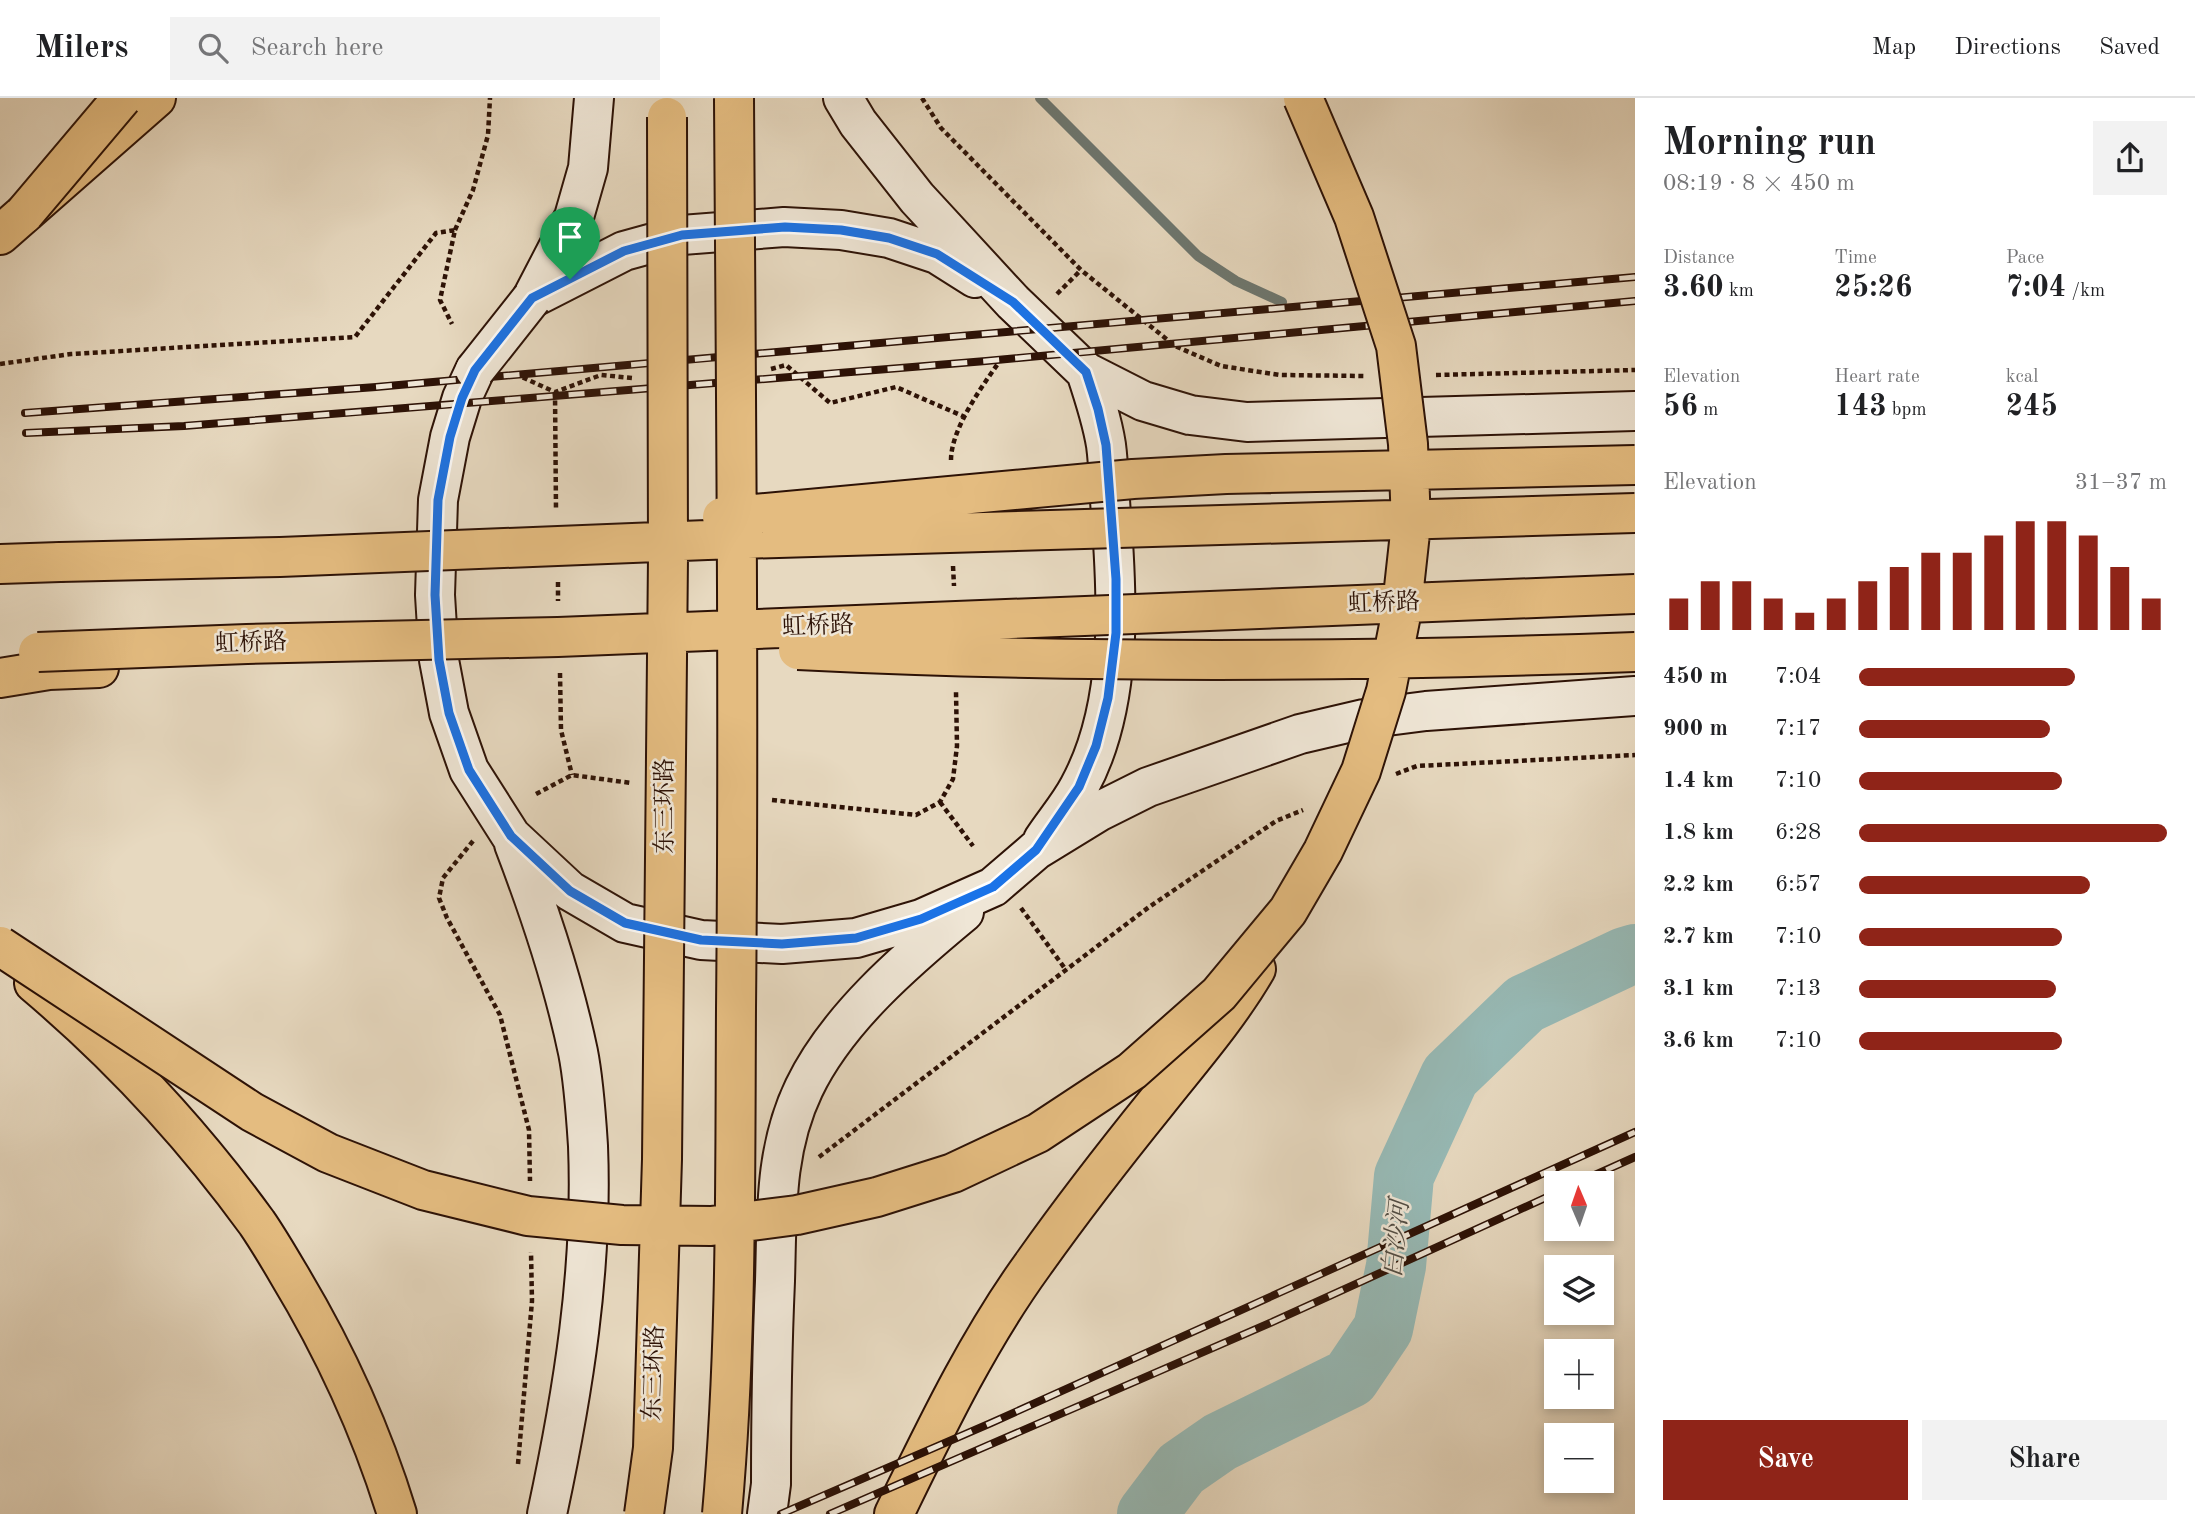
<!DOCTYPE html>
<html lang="en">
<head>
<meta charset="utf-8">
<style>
  body { margin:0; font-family:"Old Standard TT","Noto Serif SC",serif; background:#f2f2f2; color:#202124; height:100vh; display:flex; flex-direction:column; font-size:26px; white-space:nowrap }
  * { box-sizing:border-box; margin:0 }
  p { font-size:23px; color:#757577 }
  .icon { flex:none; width:38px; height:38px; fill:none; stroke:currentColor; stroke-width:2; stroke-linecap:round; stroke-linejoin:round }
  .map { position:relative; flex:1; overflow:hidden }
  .sheet { display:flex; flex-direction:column; background:#fff; width:560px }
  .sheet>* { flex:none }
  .needle { width:46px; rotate:358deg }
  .controls { position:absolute; left:1544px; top:1073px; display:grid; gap:14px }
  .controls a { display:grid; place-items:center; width:70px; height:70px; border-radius:0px; background:#fff; box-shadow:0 4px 10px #0003; font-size:35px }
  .pin { position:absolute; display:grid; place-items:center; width:60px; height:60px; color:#fff; margin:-72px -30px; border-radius:50% 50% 50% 0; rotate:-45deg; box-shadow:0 0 7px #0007 }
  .pin .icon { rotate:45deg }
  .round { display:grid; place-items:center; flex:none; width:74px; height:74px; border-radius:0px; background:#f2f2f2 }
  .headline { display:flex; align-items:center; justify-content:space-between; height:119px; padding:0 28px }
  h1 { font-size:38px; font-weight:800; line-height:52px }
  .figures { display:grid; grid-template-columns:repeat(3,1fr); gap:10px; height:119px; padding:7px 28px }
  .figures div { display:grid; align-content:center }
  .figures b { font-size:30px; font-weight:800 }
  .figures small { font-size:19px; font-weight:400 }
  .figures p { font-size:19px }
  .chart { height:196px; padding:14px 28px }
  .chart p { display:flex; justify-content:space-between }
  .chart svg { width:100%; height:126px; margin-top:7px; stroke:#8f2418; stroke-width:6 }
  .button { display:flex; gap:14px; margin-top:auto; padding:14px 28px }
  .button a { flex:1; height:80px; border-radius:0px; background:#8f2418; color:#fff; font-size:28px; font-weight:800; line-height:80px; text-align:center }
  .button a+a { background:#f2f2f2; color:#202124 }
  ul { padding:0 28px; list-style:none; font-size:23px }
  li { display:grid; grid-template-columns:112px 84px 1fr; align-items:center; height:52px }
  li i { height:18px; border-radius:9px; background:#8f2418 }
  header { display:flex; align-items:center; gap:42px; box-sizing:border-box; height:98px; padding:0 35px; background:#fff; border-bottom:2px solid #e0e0e0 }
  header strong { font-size:33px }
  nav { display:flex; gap:38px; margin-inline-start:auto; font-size:24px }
  .search { width:490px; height:63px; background:#f2f2f2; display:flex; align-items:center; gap:18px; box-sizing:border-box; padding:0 24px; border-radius:0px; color:#757577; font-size:26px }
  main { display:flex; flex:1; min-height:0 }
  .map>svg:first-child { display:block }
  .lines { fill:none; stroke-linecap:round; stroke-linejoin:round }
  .stream { stroke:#6d7770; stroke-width:10 }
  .river { stroke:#97bab6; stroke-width:60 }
  .secondary-casing { stroke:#2d1206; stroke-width:42 }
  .trunk-casing { stroke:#2d1206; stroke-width:42 }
  .path { stroke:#2d1206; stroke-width:4.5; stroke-dasharray:5 3.5; stroke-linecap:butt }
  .secondary { stroke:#efe6d6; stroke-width:38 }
  .trunk { stroke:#e4bc80; stroke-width:38 }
  .rail-casing { stroke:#2d1206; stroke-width:8 }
  .rail { stroke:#efe6d6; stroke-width:5; stroke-dasharray:16; stroke-linecap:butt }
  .secondary-bridge-casing { stroke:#2d1206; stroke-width:42; stroke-linecap:butt }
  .trunk-bridge-casing { stroke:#2d1206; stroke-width:42; stroke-linecap:butt }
  .secondary-bridge { stroke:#efe6d6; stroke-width:38 }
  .trunk-bridge { stroke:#e4bc80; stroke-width:38 }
  .route-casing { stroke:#fff; stroke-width:14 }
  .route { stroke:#1a73e8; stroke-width:9 }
  .labels { text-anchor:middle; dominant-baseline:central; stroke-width:5; stroke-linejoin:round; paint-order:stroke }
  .street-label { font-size:24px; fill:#2d1206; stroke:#efe6d6 }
  .water-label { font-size:26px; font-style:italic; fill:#524d44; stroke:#efe6d6 }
</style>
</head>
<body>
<header>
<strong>Milers</strong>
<div class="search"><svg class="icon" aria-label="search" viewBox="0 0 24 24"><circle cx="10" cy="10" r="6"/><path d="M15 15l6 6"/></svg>Search here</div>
<nav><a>Map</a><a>Directions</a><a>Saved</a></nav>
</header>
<main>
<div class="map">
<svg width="1635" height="1416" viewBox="0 0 1635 1416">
  <rect width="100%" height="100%" fill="#e7d9c0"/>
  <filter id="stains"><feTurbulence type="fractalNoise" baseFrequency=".00286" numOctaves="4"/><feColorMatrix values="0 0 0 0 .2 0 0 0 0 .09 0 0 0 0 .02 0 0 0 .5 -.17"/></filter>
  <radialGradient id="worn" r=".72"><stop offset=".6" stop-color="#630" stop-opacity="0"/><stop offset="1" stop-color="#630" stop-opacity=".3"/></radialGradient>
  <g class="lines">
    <!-- stream -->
    <path class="stream" d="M1040,0L1198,158L1236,183L1282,204"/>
    <!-- river -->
    <path class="river" d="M1147,1416L1181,1371L1220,1344L1350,1280L1383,1231L1396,1168L1404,1078L1450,978L1525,906L1625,859L1635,856"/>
    <!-- secondary casing -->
    <g class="secondary-casing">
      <path id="secondary" d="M843,0L858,25L917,100L1013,204L1086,274L1143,303L1190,317L1247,324L1635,313
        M532,200L624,153L682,137L784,129L841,132L889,140L937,156L975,180
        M532,200L574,119L588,70L594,0
        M475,272L462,300L450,339L438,402L435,497L439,562L449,615L469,672L511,738L570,793L625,825L701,842L782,846L856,840L921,821L993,789L1036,752L1098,714L1148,689L1300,636L1364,621L1426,613L1635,598
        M1043,742C1054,725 1069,708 1079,689C1123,609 1118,504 1111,416C1109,393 1109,369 1106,347C1102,322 1094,298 1086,274
        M514,746C540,814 563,882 578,954C584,984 586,1017 588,1048C593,1172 573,1295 547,1416
        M767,1416L771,1386C771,1318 772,1251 775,1183C777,1117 774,1052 804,990C837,921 906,862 964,814"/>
    </g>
    <!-- trunk casing -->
    <g class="trunk-casing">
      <path id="trunk" d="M0,137L156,0
        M0,466L60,464
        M0,580L49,572L99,570
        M34,885C117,955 193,1037 257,1125C268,1141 278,1158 288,1175C334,1251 371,1331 397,1416
        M894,1416C936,1330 978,1242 1034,1165C1073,1110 1115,1056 1157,1004C1191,961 1228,919 1256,871"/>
    </g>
    <!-- path -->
    <path class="path" d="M922,0L941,30L1081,172L1175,248L1221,268L1280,277L1365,278
      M455,132L473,92L488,37L490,0
      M1057,196L1081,172
      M0,266L71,256L355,239L436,135L455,132L440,202L452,226
      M771,271L786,267L830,305L896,289L965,319
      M515,276L555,294L601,277L632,280
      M1436,277L1635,272
      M555,294L556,412
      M951,362C951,329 986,283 1004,257
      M953,468L954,488
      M558,484V503
      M560,575L561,632L572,677
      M1396,676L1417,668L1635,657
      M536,696L572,677L631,685
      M772,702L916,717L940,704L953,681L957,648L956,594
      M940,704L973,748
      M473,743L443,780L439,800L447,820L500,917L529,1032L530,1083
      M1021,810L1066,872
      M819,1059L1149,809L1276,723L1303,712
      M518,1366L532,1203L531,1154"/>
    <!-- secondary -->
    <use href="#secondary" class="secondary"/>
    <!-- trunk -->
    <use href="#trunk" class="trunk"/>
    <!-- rail casing -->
    <g class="rail-casing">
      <path id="rail" d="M25,315L376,289L1635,179
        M26,335L184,328L986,263L1635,203
        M1577,1085L1635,1059
        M781,1416L991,1325L1635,1034
        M830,1416L1270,1225L1556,1095"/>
    </g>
    <!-- rail -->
    <use href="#rail" class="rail"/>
    <!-- secondary-bridge casing -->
    <g class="secondary-bridge-casing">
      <path id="secondary-bridge" d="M475,272L532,200"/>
    </g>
    <!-- trunk-bridge casing -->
    <g class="trunk-bridge-casing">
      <path id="trunk-bridge" d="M24,116L122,0
        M722,419L1133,381L1226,376L1635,367
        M60,464L280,459L707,442L1635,415
        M798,552C1076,566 1357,564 1635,554
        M38,554L247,546L558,539L1635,496
        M0,848L252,1014L328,1055L423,1092L528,1118L622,1127L711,1128L797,1117L877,1099L953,1075L1038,1035L1132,973L1219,896L1288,813L1323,753L1361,673L1386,593L1401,517L1411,426L1408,346L1396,248L1354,119L1303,0
        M644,1416L653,1350L662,1061L668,459L667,19
        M722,1416C737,1248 735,1079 736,911C739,607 736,304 734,0"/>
    </g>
    <!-- secondary-bridge -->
    <use href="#secondary-bridge" class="secondary-bridge"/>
    <!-- trunk-bridge -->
    <use href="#trunk-bridge" class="trunk-bridge"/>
  </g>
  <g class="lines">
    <!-- route casing -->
    <g class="route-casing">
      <path id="route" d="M785,129L841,132L889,140L937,156L1013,204L1086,274L1098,311L1106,347L1116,481V535L1108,600L1096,648L1079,689L1036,752L993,789L921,821L856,840L782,846L701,842L625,825L570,793L511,738L469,672L449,615L439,562L435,497L438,402L450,339L462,300L475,272L532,200L624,153L682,137Z"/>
    </g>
    <!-- route -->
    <use href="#route" class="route"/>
  </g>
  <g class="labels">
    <!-- street labels -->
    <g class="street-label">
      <text transform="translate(1384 506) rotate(-2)">虹桥路</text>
      <text transform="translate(818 529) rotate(-2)">虹桥路</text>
      <text transform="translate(251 546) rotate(-2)">虹桥路</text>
      <text transform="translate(666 708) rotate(-90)">东三环路</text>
      <text transform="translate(655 1275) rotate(-88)">东三环路</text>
    </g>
    <!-- water labels -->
    <g class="water-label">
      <text transform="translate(1397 1141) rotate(-84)">白沙河</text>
    </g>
  </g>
  <rect width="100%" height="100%" filter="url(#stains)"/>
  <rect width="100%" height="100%" fill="url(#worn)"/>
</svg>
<div class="controls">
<a><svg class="needle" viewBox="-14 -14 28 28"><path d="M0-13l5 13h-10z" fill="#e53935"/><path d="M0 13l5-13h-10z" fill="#757577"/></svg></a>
<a><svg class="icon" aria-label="layers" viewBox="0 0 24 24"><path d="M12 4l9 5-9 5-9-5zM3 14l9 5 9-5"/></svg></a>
<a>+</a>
<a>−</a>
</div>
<div class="pin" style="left:570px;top:181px;background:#1e9e55"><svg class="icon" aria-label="arrive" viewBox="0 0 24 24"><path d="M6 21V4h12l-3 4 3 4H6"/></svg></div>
</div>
<section class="sheet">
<div class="headline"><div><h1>Morning run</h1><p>08:19 · 8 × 450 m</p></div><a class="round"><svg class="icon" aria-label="share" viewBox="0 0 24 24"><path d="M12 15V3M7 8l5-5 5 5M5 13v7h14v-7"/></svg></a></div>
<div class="figures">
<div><p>Distance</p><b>3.60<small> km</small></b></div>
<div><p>Time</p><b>25:26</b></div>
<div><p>Pace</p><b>7:04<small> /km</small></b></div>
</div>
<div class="figures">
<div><p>Elevation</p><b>56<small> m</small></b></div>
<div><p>Heart rate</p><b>143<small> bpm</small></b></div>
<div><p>kcal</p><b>245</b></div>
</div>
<div class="chart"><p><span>Elevation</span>31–37 m</p>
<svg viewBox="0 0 160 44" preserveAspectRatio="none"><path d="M5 44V33M15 44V27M25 44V27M35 44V33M45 44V38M55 44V33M65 44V27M75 44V22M85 44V17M95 44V17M105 44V11M115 44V6M125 44V6M135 44V11M145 44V22M155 44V33"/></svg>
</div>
<ul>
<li><b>450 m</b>7:04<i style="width:70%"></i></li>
<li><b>900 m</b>7:17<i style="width:62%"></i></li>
<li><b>1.4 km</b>7:10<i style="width:66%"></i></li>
<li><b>1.8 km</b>6:28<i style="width:100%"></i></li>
<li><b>2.2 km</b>6:57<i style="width:75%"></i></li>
<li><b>2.7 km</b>7:10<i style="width:66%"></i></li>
<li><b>3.1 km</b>7:13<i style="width:64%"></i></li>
<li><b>3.6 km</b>7:10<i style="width:66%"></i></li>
</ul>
<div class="button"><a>Save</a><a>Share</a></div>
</section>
</main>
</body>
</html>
